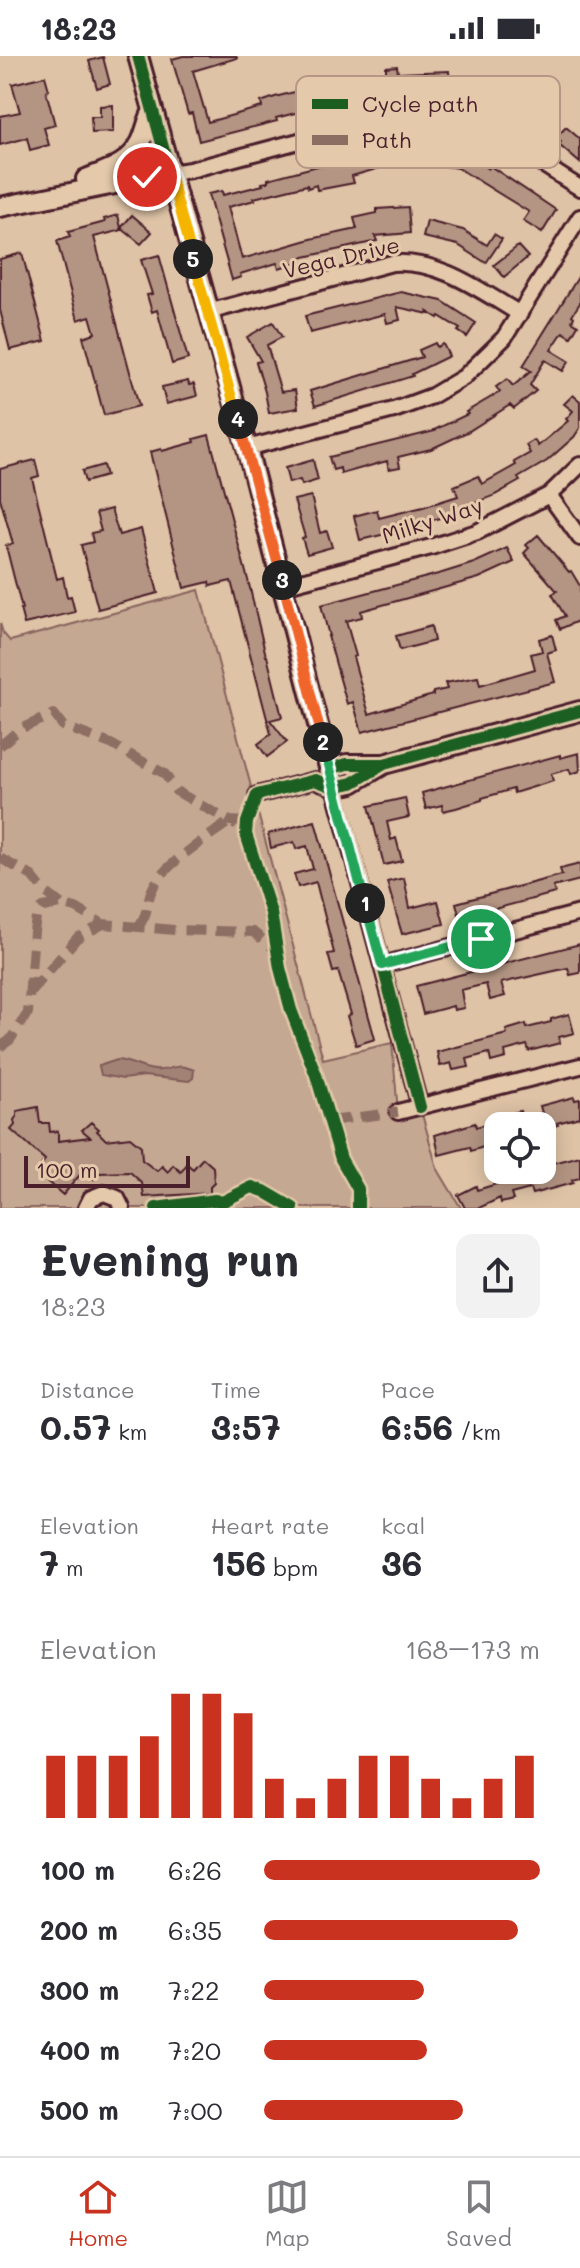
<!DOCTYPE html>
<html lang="en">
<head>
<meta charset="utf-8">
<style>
  body { margin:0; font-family:Mali,sans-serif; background:#f2f2f3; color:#2b2b33; height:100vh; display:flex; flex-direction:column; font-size:30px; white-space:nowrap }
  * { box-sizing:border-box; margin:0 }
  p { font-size:26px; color:#7c7c81 }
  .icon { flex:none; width:44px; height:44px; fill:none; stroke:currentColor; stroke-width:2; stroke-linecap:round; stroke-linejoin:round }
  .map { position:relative; height:1152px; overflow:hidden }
  .details { display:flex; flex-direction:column; background:#fff; flex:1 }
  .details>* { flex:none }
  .tools { position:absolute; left:484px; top:1056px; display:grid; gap:16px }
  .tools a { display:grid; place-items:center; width:72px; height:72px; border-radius:16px; background:#fff; box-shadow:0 4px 20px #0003; font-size:40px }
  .scale { position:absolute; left:24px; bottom:20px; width:166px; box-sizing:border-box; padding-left:8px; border:4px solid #4a1f2b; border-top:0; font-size:22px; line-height:28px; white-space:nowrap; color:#4a1f2b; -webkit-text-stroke:6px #e4caab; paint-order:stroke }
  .pin { position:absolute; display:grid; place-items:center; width:68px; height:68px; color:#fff; margin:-34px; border:4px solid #fff; border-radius:50%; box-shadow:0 2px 8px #0007 }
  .km { position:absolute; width:40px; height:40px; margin:-20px; border-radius:50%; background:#222; color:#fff; font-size:22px; line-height:40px; text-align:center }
  .round { display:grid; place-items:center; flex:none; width:84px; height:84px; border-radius:16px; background:#f2f2f3 }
  .overview { display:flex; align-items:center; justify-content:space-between; height:136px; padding:0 40px }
  h1 { font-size:44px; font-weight:700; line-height:60px }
  .metrics { display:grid; grid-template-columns:repeat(3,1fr); gap:12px; height:136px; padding:8px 40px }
  .metrics div { display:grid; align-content:center }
  .metrics b { font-size:34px; font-weight:700 }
  .metrics small { font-size:22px; font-weight:400 }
  .metrics p { font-size:22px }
  .chart { height:224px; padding:16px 40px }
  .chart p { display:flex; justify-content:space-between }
  .chart svg { width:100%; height:144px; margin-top:8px; stroke:#c8321e; stroke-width:6 }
  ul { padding:0 40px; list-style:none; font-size:26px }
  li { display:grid; grid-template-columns:128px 96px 1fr; align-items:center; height:60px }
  li i { height:20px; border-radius:10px; background:#c8321e }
  .status { display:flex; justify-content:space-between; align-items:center; height:56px; padding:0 40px; background:#fff; direction:ltr }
  .status svg { height:22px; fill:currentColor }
  .tabs { display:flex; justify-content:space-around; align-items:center; height:112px; border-top:2px solid #e1e1e2; background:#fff; font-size:22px; color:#7c7c81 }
  .tabs a { display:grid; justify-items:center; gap:4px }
  .tabs .selected { color:#c8321e }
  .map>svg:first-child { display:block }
  .green { fill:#c5a892; stroke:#88645e; stroke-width:2 }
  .water { fill:#a38276; stroke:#7f5a58; stroke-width:2 }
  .building { fill:#b49583; stroke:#4a1f2b; stroke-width:2 }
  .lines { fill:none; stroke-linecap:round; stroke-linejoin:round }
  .street-casing { stroke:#4a1f2b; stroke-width:20 }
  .secondary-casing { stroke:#4a1f2b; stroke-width:24 }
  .street { stroke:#e4caab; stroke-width:14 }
  .secondary { stroke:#e4caab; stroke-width:18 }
  .quiet { stroke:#8d6e63; stroke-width:10; stroke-dasharray:20 10; stroke-linecap:butt }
  .cycleway-casing { stroke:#e4caab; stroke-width:17 }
  .cycleway { stroke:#1b5e20; stroke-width:12 }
  .split-1-casing { stroke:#fff; stroke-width:16 }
  .split-2-casing { stroke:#fff; stroke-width:16 }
  .split-3-casing { stroke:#fff; stroke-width:16 }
  .split-4-casing { stroke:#fff; stroke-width:16 }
  .split-5-casing { stroke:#fff; stroke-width:16 }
  .split-6-casing { stroke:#fff; stroke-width:16 }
  .split-1 { stroke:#22a559; stroke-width:10 }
  .split-2 { stroke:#22a559; stroke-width:10 }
  .split-3 { stroke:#f0652b; stroke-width:10 }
  .split-4 { stroke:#f0652b; stroke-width:10 }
  .split-5 { stroke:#f5b400; stroke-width:10 }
  .split-6 { stroke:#f5b400; stroke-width:10 }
  .labels { text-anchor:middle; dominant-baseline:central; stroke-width:6; stroke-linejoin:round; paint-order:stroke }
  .street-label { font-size:22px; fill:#4a1f2b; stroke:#e4caab }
  .key { fill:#e4caab; stroke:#b69785; stroke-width:2 }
  .key-label { font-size:22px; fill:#4a1f2b }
</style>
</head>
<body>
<div class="status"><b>18:23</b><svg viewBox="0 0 49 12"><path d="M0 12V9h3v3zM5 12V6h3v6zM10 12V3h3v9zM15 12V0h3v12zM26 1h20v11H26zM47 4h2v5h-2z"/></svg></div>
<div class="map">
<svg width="580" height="1152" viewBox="0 0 580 1152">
  <rect width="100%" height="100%" fill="#dec3a6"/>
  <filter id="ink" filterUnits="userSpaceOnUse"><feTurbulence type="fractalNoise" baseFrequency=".0125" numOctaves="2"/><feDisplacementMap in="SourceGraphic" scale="16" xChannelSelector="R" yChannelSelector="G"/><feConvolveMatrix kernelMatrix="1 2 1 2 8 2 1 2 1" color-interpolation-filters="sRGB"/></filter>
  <g filter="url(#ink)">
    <!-- green -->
    <path class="green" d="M199,534L323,1003L392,987L398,1056L420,1051L437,1112L461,1152H0V567L3,577L10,585Z"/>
    <!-- water -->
    <path class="water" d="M117,1004C131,1005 141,1013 155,1014C173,1016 174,1005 194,1014L193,1022L189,1025L144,1020L123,1023L101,1019L99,1010Z"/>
    <!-- building -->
    <path class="building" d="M183,0H236L237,2L193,15L208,66L262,51L261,46L275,41L306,33L308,40L386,18V11L397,10L398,17L449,15L450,32L414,33V35L384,37L350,46L349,43L276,62L277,65L199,85L192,57L188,58L172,3Z
      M103,1L110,28L97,32L89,5Z
      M45,20L49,34L46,35L55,69L44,72L49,89L30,94L27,82L0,89V60L20,56L12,28Z
      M113,49V76L92,77L91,61H100V50Z
      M566,71L580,83V107L559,89L561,86L556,82Z
      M398,88H428V91L466,96L488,113L490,110L556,154L542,177L523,165L529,156L458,112L437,109V107H412L411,103L352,120L354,127L317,134L316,129L308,132L307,129L254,142L255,144L228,151L242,203L311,183L357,173L354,162L377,157V153L408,151L410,177L375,180L377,185L300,202L301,205L279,212L277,207L240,218L241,221L232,224L208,138L222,135L223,139L263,129L262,127L268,126V123L348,102L350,110L370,104L368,97Z
      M118,159L121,172L132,159L152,176L141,188L121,172L122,174L94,181L139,350L104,359L83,281L95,277L90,260L78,264L57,185L70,181L68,176L105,166L104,163Z
      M427,165L463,174L487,189L494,178L502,183L486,207L458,189L423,181Z
      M518,190L528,201L504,221L494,209Z
      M22,197L45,285L10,294L0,254V203Z
      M159,199L188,303L172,308L157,254L152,256L147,239L152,238L141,204Z
      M580,218V247L572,259L574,261L572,265L578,269L571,281L563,276L551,294L569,305L563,315L545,304L530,329L536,335L514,353L510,349L469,375L431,393L398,401L400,411L389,413L387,405L341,418L340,412L333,414L329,401L435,375L434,374L468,358L466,356L500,336L496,331L507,323L513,330L531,315L523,310Z
      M401,236L442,245L476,267L467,281L458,275L460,273L439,260L438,262L428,256L429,258L397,251L400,264L387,267L385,258L310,277L305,260Z
      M273,266L282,281L267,289L281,336L295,334L298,352L269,357L265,336L256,306L261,305L247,281Z
      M435,287L437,291L443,288L449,300L412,318L413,320L315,350L310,335L422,301L419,294Z
      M188,325L189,329L194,328L197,340L166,348L162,331Z
      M573,339L580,345V372L574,381L547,405L518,422L520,425L493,440L457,454L458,456L424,467V469L360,484L354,460L377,454L379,462L423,451L458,440L454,430L478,420L482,428L516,409L514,406L530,397L526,389L534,384L538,390L568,365L566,363L573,355L564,348Z
      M209,379L248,524L266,600H267L282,661L270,664L287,686L267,701L258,688L271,678L231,525L210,530L209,526L184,532L150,396L161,393L162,395L195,386L194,383Z
      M35,404L39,420L32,422L57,523L63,521L67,541L71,540L75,556L24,568L20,553H22L6,490L13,488L0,442V413Z
      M313,404L318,424L302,429L300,424L289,427L285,412Z
      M103,409L106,420L85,426L82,415Z
      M311,440L320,477L327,475L332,491L307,498L302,482L305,481L294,444Z
      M111,453L119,479L141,473L158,537L98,553L81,489L93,486L91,477L101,475L96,457Z
      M538,479L569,516L571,515L580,530V564L560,573L556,564L565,560L552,538L557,535L524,497L529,492L526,489Z
      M507,492L514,506L479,522L361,555L362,561L346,565L356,600L353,601L369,658L433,639V636L447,633L445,627L478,621L480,629L535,613L531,598L542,595L539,583L552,579L556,594L547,597L555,626L362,676L353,646L347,648L328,580H329L321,549L442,517L474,507Z
      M431,570L434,585L400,594L396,580Z
      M579,697L580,715L571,718L569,713L551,718L553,725L514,737L513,733L482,742V744L456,752L443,755L442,749L426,753L422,737L560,699V702Z
      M405,742L409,761L387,766L391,784L396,782L402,805L384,809L369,750Z
      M315,765L375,983L356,989L347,960L351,958L338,915L333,916L328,898L334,897L316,826L298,831L294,818L313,813L307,790L296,793L294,786L271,792L268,778Z
      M580,808V824L553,831L555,837L460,862L456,847L562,819L560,813Z
      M404,822L410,852L438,845L444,868L402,878L387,826Z
      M580,888V917L570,919L568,912L501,927L505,940L490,944L486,928L461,934L464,952L454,954L453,950L423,958L416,930Z
      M569,958L574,977L559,981L560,987L529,995L527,989L505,995L506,1002L491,1006L489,997L467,1003L469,1011L453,1014L451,1007L440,1010L437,996L507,978L506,974L526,968L527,972L551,966V963Z
      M574,1041L575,1044L580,1043V1061L557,1067L558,1069L542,1074V1070H504L503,1067L511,1065L509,1058L520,1055L522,1062L542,1057L540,1050Z
      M38,1051L40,1067H49L50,1076L58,1075V1085L90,1081L82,1074L91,1066L99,1073L97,1075L106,1084L130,1081L141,1090L142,1104L157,1115L162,1110L168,1116L173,1109L181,1116L187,1108L193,1113L203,1102L213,1111L214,1127L210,1131V1137L144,1141L142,1127L130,1116L99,1117L94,1123L84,1114L63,1139L36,1116L45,1104L11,1074L15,1069L14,1064L17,1060V1055Z
      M475,1067L476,1071L491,1067L496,1087L471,1095L470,1091L439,1099L435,1079Z
      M580,1100V1122L572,1124L573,1127L532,1138L530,1133L511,1138L513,1144L501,1147L500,1142L479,1152H465L458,1139L476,1130L477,1134L526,1119L524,1114H542V1110Z"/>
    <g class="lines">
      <!-- street casing -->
      <g class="street-casing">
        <path id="street" d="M170,117L190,114C231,103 273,92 314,81C357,70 406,50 452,61C494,72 542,109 580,132
          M208,256L392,207C441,204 479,234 520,258
          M247,392L394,354L432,340L464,321L504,282L580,161
          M549,439L580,482
          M283,530L431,491L477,476L549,439L580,409
          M257,739L315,724L334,731L420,1051
          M382,909L580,857
          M398,1056L580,1010
          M86,1152L91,1142L104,1137L117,1142L122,1152"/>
      </g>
      <!-- secondary casing -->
      <g class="secondary-casing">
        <path id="secondary" d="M138,0L247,392L334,731L352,727L384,708
          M86,123C108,114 129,109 141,86C146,76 147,65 153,55
          M0,151L170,117
          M330,713L347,708H384L580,655"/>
      </g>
      <!-- street -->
      <use href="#street" class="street"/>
      <!-- secondary -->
      <use href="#secondary" class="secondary"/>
      <!-- quiet -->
      <path class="quiet" d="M0,690L20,673L54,658L63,670L111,688L165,718L176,735L204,751L230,765L247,766
        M0,802L32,820L43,834L61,848
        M138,871C152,853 144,843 157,825C170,805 210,780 230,765L237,770
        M29,938L77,882L103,868
        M0,991L10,984L28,957L34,875L36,862L43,851L61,848L76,852L103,868L175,874L253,876L277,895
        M330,1065L398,1056"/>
      <!-- cycleway casing -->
      <g class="cycleway-casing">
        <path id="cycleway" d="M138,0L283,530L420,1051
          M330,713L347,708H384L580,655
          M156,1152L215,1144L222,1146L252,1131L264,1135L293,1152
          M358,1152V1133L341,1103L316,1019L291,954L280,912L271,857L246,778L247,766L257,739L315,724L334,731L352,727L384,708"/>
      </g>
      <!-- cycleway -->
      <use href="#cycleway" class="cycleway"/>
    </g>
  </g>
  <g class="lines" filter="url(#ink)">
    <!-- split-1 casing -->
    <g class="split-1-casing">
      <path id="split-1" d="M365,847L382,909L481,883"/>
    </g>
    <!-- split-2 casing -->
    <g class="split-2-casing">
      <path id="split-2" d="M323,686L365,847"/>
    </g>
    <!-- split-3 casing -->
    <g class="split-3-casing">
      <path id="split-3" d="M282,524L323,686"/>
    </g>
    <!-- split-4 casing -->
    <g class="split-4-casing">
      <path id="split-4" d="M238,363L282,524"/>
    </g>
    <!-- split-5 casing -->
    <g class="split-5-casing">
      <path id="split-5" d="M193,203L238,363"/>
    </g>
    <!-- split-6 casing -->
    <g class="split-6-casing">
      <path id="split-6" d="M147,121L170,117L193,203"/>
    </g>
    <!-- split-1 -->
    <use href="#split-1" class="split-1"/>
    <!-- split-2 -->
    <use href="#split-2" class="split-2"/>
    <!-- split-3 -->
    <use href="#split-3" class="split-3"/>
    <!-- split-4 -->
    <use href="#split-4" class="split-4"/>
    <!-- split-5 -->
    <use href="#split-5" class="split-5"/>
    <!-- split-6 -->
    <use href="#split-6" class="split-6"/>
  </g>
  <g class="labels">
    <!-- street labels -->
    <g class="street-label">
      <text transform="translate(341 201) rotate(-13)">Vega Drive</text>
      <text transform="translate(432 464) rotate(-18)">Milky Way</text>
    </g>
  </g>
  <!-- legend -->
  <rect x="296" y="20" width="264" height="92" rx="12" class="key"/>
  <rect x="312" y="43" width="36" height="10" fill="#1b5e20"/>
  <rect x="312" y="79" width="36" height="10" fill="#8d6e63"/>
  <g class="key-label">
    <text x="362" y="56">Cycle path</text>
    <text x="362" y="92">Path</text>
  </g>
</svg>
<div class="tools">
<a><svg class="icon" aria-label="locate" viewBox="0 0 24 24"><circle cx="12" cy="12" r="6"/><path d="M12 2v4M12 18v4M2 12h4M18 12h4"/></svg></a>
</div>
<div class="scale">100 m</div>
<div class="pin" style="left:481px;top:883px;background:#1e9e55"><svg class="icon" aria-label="arrive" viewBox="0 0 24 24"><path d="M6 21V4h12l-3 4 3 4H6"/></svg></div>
<div class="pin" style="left:147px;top:121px;background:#d93025"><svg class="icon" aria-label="check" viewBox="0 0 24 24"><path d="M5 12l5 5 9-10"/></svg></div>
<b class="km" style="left:365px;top:847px">1</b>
<b class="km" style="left:323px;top:686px">2</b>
<b class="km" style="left:282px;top:524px">3</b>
<b class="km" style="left:238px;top:363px">4</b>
<b class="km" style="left:193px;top:203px">5</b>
</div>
<section class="details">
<div class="overview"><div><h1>Evening run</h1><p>18:23</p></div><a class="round"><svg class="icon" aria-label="share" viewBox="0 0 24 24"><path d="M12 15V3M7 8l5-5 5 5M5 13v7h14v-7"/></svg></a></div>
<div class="metrics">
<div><p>Distance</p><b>0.57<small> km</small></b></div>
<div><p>Time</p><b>3:57</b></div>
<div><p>Pace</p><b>6:56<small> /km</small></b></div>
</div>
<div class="metrics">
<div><p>Elevation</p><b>7<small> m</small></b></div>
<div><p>Heart rate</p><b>156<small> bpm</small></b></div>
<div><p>kcal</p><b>36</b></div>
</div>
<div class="chart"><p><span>Elevation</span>168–173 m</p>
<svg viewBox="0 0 160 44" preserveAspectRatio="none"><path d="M5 44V25M15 44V25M25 44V25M35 44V19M45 44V6M55 44V6M65 44V12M75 44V32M85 44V38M95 44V32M105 44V25M115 44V25M125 44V32M135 44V38M145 44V32M155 44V25"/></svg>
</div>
<ul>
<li><b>100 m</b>6:26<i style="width:100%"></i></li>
<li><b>200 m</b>6:35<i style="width:92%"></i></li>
<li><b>300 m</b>7:22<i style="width:58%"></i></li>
<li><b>400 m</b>7:20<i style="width:59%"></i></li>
<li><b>500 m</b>7:00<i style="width:72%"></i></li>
</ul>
</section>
<nav class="tabs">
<a class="selected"><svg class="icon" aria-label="home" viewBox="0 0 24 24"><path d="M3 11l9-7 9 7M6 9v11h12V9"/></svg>Home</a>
<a><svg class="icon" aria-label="map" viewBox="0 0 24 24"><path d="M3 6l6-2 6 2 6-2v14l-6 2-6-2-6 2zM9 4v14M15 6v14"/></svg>Map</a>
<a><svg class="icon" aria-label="saved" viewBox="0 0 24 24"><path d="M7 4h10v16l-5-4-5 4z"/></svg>Saved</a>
</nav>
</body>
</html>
